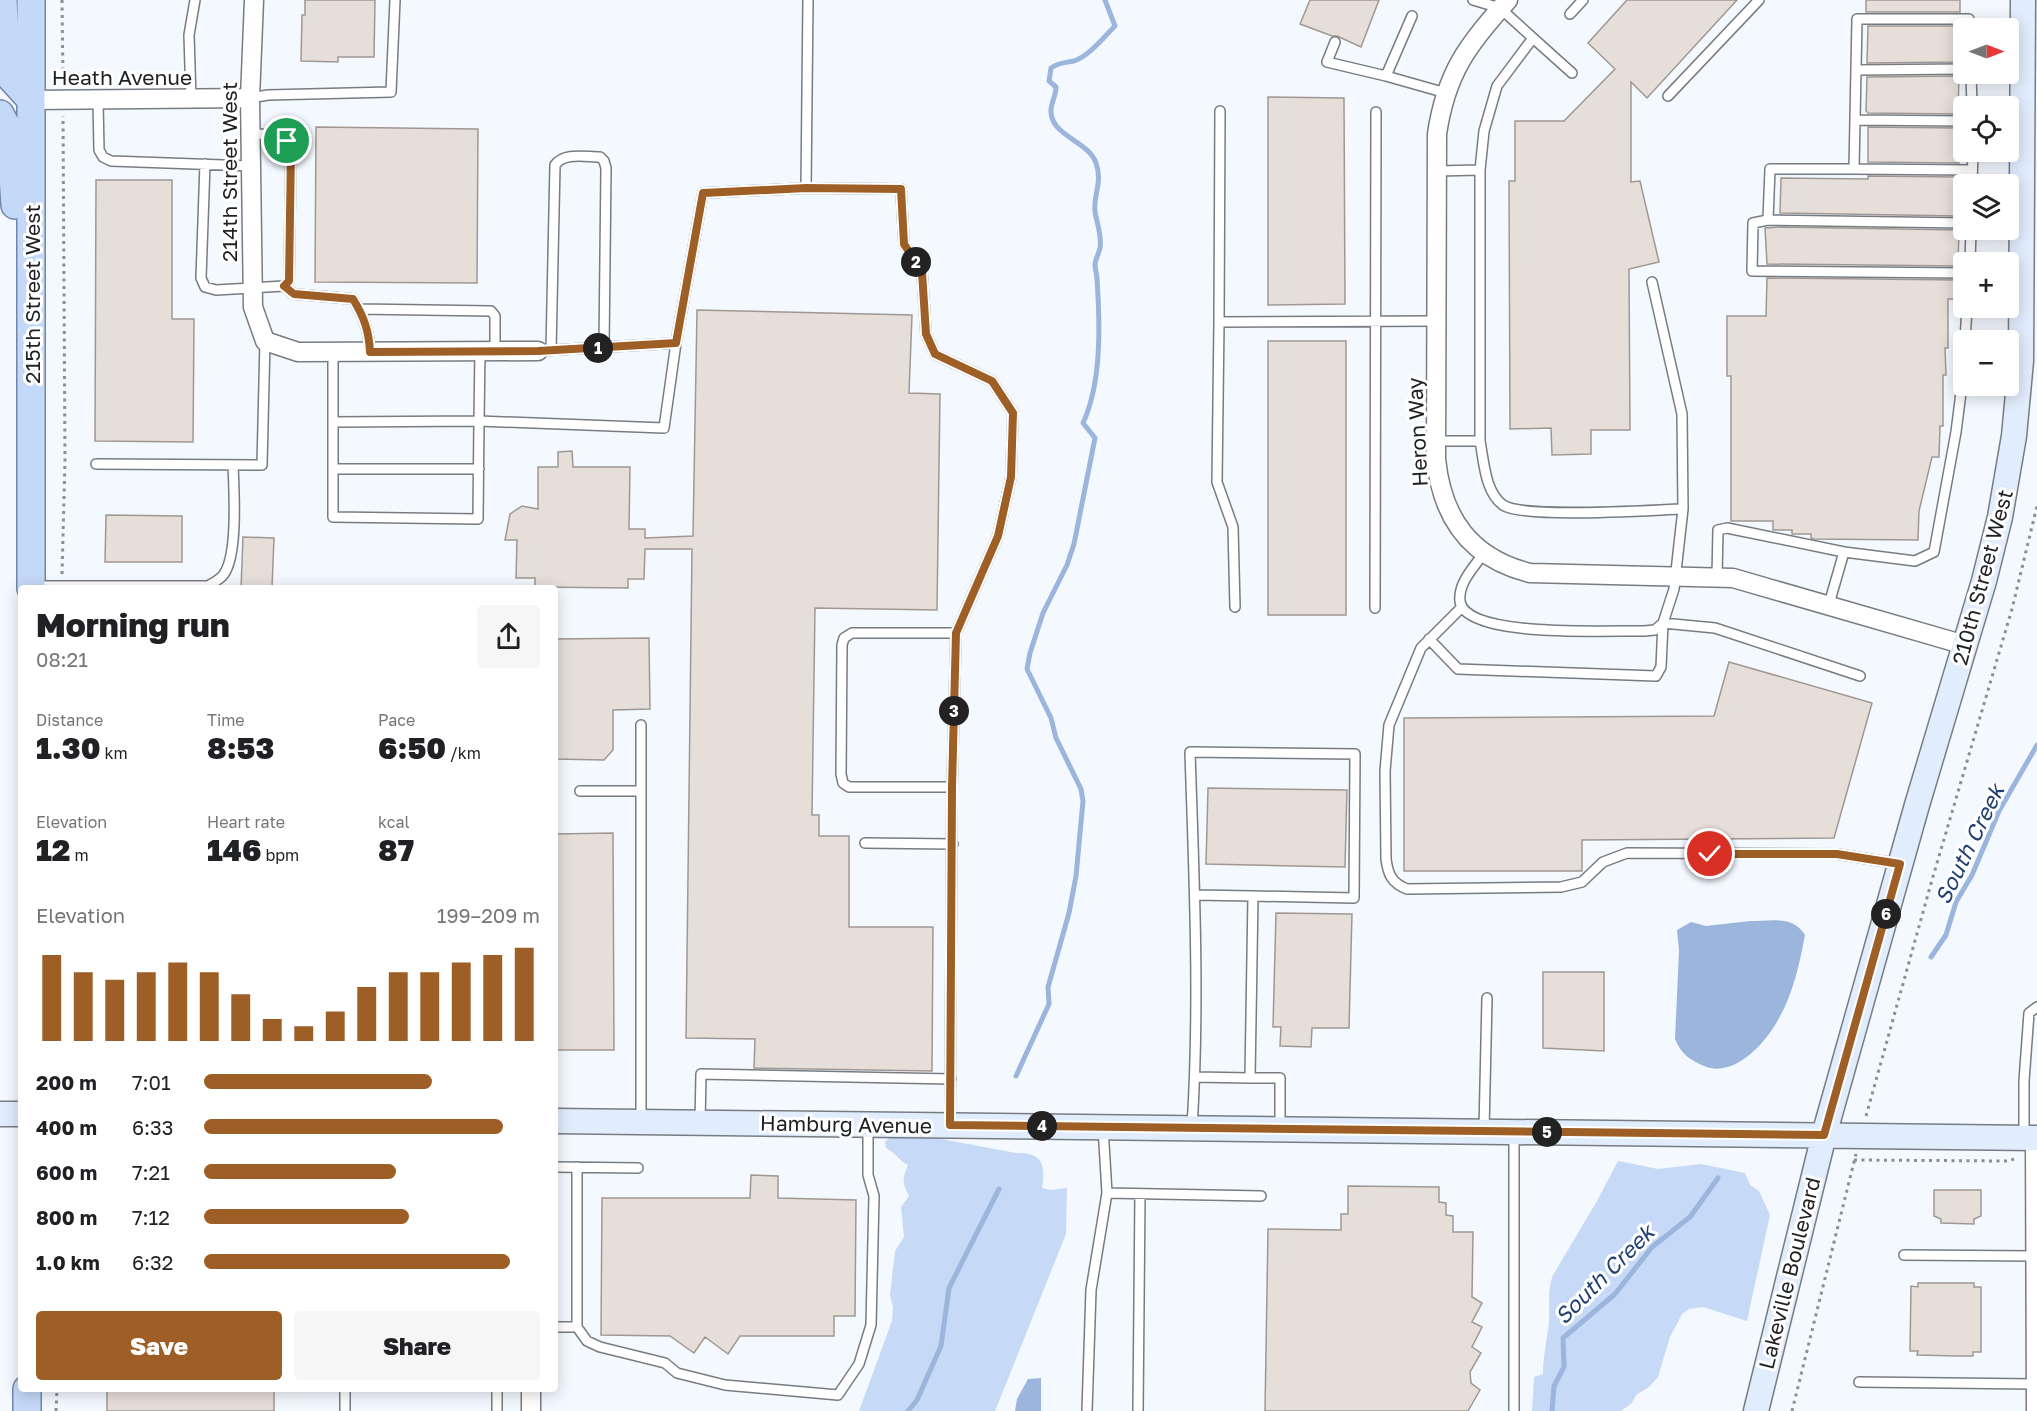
<!DOCTYPE html>
<html lang="en">
<head>
<meta charset="utf-8">
<style>
  body { margin:0; font-family:"Golos Text",sans-serif; background:#f6f6f6; color:#202124; height:100vh; display:flex; flex-direction:column; font-size:22px; white-space:nowrap }
  * { box-sizing:border-box; margin:0 }
  p { font-size:20px; color:#757577 }
  .icon { flex:none; width:33px; height:33px; fill:none; stroke:currentColor; stroke-width:2; stroke-linecap:round; stroke-linejoin:round }
  .map { position:relative; flex:1; overflow:hidden }
  .details { position:absolute; left:18px; top:585px; width:540px; height:807px; display:flex; flex-direction:column; background:#fff; border-radius:6px; box-shadow:0 3px 15px #0003 }
  .details>* { flex:none }
  .needle { width:39px; rotate:90deg }
  .tools { position:absolute; left:1953px; top:18px; display:grid; gap:12px }
  .tools a { display:grid; place-items:center; width:66px; height:66px; border-radius:6px; background:#fff; box-shadow:0 3px 15px #0003; font-size:30px }
  .pin { position:absolute; display:grid; place-items:center; width:51px; height:51px; color:#fff; margin:-26px; border:3px solid #fff; border-radius:50%; box-shadow:0 2px 6px #0007 }
  .km { position:absolute; width:30px; height:30px; margin:-15px; border-radius:50%; background:#222; color:#fff; font-size:16px; line-height:30px; text-align:center }
  .round { display:grid; place-items:center; flex:none; width:63px; height:63px; border-radius:6px; background:#f6f6f6 }
  .headline { display:flex; align-items:center; justify-content:space-between; height:102px; padding:0 18px }
  h1 { font-size:33px; font-weight:800; line-height:45px }
  .stats { display:grid; grid-template-columns:repeat(3,1fr); gap:9px; height:102px; padding:6px 18px }
  .stats div { display:grid; align-content:center }
  .stats b { font-size:30px; font-weight:800 }
  .stats small { font-size:16px; font-weight:400 }
  .stats p { font-size:16px }
  .chart { height:168px; padding:12px 18px }
  .chart p { display:flex; justify-content:space-between }
  .chart svg { width:100%; height:108px; margin-top:6px; stroke:#9e5f26; stroke-width:6 }
  .primary-button { display:flex; gap:12px; margin-top:auto; padding:12px 18px }
  .primary-button a { flex:1; height:69px; border-radius:6px; background:#9e5f26; color:#fff; font-size:24px; font-weight:800; line-height:69px; text-align:center }
  .primary-button a+a { background:#f6f6f6; color:#202124 }
  ul { padding:0 18px; list-style:none; font-size:20px }
  li { display:grid; grid-template-columns:96px 72px 1fr; align-items:center; height:45px }
  li i { height:15px; border-radius:8px; background:#9e5f26 }
  .map>svg:first-child { display:block }
  .green { fill:#c6d9f6 }
  .water { fill:#9cb5dc }
  .lines { fill:none; stroke-linecap:round; stroke-linejoin:round }
  .stream { stroke:#9cb5dc; stroke-width:5 }
  .building { fill:#e6ded8; stroke:#9f9892; stroke-width:1.5 }
  .lane-casing { stroke:#777c83; stroke-width:12 }
  .street-casing { stroke:#777c83; stroke-width:21 }
  .secondary-casing { stroke:#777c83; stroke-width:27 }
  .primary-casing { stroke:#7087ab; stroke-width:30 }
  .path { stroke:#8b8e93; stroke-width:3; stroke-dasharray:3 4.5; stroke-linecap:butt }
  .lane { stroke:#fff; stroke-width:9 }
  .street { stroke:#fff; stroke-width:18 }
  .secondary { stroke:#e1ecfc; stroke-width:24 }
  .primary { stroke:#c4d8f8; stroke-width:27 }
  .route-casing { stroke:#fff; stroke-width:12 }
  .route { stroke:#9e5f26; stroke-width:8 }
  .labels { text-anchor:middle; dominant-baseline:central; stroke-width:6; stroke-linejoin:round; paint-order:stroke }
  .street-label { font-size:21px; fill:#1e2023; stroke:#fff }
  .water-label { font-size:22px; font-style:italic; fill:#213f71; stroke:#fff }
</style>
</head>
<body>
<div class="map">
<svg width="2037" height="1411" viewBox="0 0 2037 1411">
  <rect width="100%" height="100%" fill="#f4f9ff"/>
  <!-- green -->
  <path class="green" d="M890,1137L936,1138L1016,1153C1042,1152 1046,1164 1042,1188L1051,1190L1067,1188L1066,1234L995,1411H859L892,1321L893,1307L890,1295L895,1251L904,1237L901,1207L909,1196C902,1184 902,1178 908,1165C899,1161 896,1153 886,1148L885,1142Z
    M1618,1161L1658,1169L1701,1164L1745,1173L1750,1185L1759,1191L1770,1215L1747,1321L1703,1307L1689,1309L1682,1314L1670,1337L1658,1377L1649,1387L1636,1395L1632,1403L1621,1411H1532L1534,1377L1543,1374C1543,1356 1547,1340 1549,1322C1550,1305 1547,1291 1553,1275L1597,1201Z"/>
  <!-- water -->
  <path class="water" d="M1750,921C1770,921 1793,915 1805,935C1800,962 1793,994 1779,1018C1767,1042 1734,1079 1704,1066C1690,1060 1681,1054 1675,1039L1679,951L1677,930L1691,922L1706,926Z
    M1041,1378V1411H1015L1017,1399L1028,1379Z"/>
  <g class="lines">
    <!-- stream -->
    <path class="stream" d="M1931,957L1946,935L1956,902L1972,875L1999,811L2037,745
      M1016,1076L1049,1004L1048,987L1069,913L1076,876L1083,801L1081,789L1056,738L1051,718L1027,669L1030,653L1043,613L1067,565L1074,544L1095,438L1083,423C1102,382 1100,323 1097,279C1097,274 1095,270 1095,265C1095,260 1099,253 1100,248C1102,235 1097,224 1095,212C1093,194 1103,183 1096,163C1088,140 1049,136 1051,109C1052,101 1056,95 1056,87L1049,81L1051,68C1060,62 1064,63 1074,61C1089,56 1104,37 1115,26L1105,0
      M908,1411L917,1400L941,1346L949,1288L999,1189
      M1552,1411L1554,1386L1564,1367L1563,1338L1615,1294L1652,1247L1690,1217L1718,1178"/>
  </g>
  <!-- building -->
  <path class="building" d="M305,0H375L374,57H338V62L301,61L302,15H305Z
    M1310,0H1379L1361,47L1337,36H1332L1300,24Z
    M1627,0H1737L1647,98L1631,82V182L1640,181L1659,262L1629,269L1630,430H1591V454L1552,455L1551,428L1510,429L1509,181H1515V121H1564L1615,69L1588,43Z
    M1866,0H1960V12H1866Z
    M1868,26H1959V62L1867,63Z
    M1959,76L1958,114L1868,113L1866,111L1867,77Z
    M1268,97L1344,98L1345,304L1268,305Z
    M316,127L478,129L477,283L315,282Z
    M1868,127L1958,128L1959,163L1868,162Z
    M1868,176L1958,177L1959,216L1780,213L1781,178L1868,179Z
    M96,180H172V319H194L193,442L95,441Z
    M1780,227L1959,230L1958,266L1767,264L1765,228Z
    M1767,278L1959,280V299H1948V348H1945L1946,375H1943V426H1940L1939,457H1932L1919,511L1918,540L1814,539L1811,538V534H1792V530H1773V521H1731V376H1727V316H1766Z
    M697,310L912,315L909,393L940,394L937,610L815,608L812,815H819V836H849V927H933L932,1071L754,1068L755,1039L686,1038L692,549H645L644,579H628V588L535,587V578H516L517,540H505L510,514L522,506L538,509V467H558V452L572,451L573,467H630L629,529H645V538L693,536Z
    M1268,341H1346V615H1268Z
    M106,515L182,516V562H105Z
    M243,537L274,538L272,588H241Z
    M649,638L650,709L613,710V750L604,760L555,759V639Z
    M1729,662L1872,703L1834,838L1582,840V871H1404V718L1714,716Z
    M1208,788L1347,790L1345,867L1206,864Z
    M613,833L614,1050H555V834Z
    M1276,913L1352,914L1349,1028H1312L1311,1047L1280,1046L1281,1027H1273Z
    M1543,972H1604V1051L1543,1048Z
    M751,1175L778,1176V1198L856,1200L855,1316H834V1336H740L728,1354L705,1337L694,1353L670,1336L601,1335L602,1198H750Z
    M1348,1186L1439,1187V1202L1446,1203V1215L1453,1216V1232H1473L1472,1297L1482,1303L1472,1322L1482,1327L1472,1347L1481,1353L1470,1372L1471,1383L1480,1390L1468,1411H1265L1268,1229L1341,1230V1214H1348Z
    M1934,1190H1981V1216L1974,1219V1224L1941,1223V1219L1934,1216Z
    M1918,1283H1974V1287H1981V1352H1973V1356H1957L1917,1355L1918,1351H1910L1911,1286L1918,1287Z
    M107,1391H274V1411H107Z"/>
  <g class="lines">
    <!-- lane casing -->
    <g class="lane-casing">
      <path id="lane" d="M1473,0L1500,8L1533,38L1497,86L1484,131L1480,170
        M1570,14L1583,0
        M1412,16L1386,76L1446,93
        M1533,38L1572,73
        M1335,42L1327,62L1386,76
        M1856,70L1964,69
        M1971,74L1972,106
        M1668,96L1759,0
        M250,98L268,95L391,92L395,0
        M191,99L189,35L195,0
        M98,101L99,150L103,157L111,161L251,166
        M1220,111L1219,322L1436,321
        M1855,120L1964,121
        M205,164L201,278L205,287L216,290L284,286L289,281L291,151C284,130 269,135 250,134
        M1854,169L1972,170
        M1972,184L1973,152
        M806,188L901,189L904,244L922,272L926,334L935,354L992,381L1013,413L1011,477L998,536L956,633L952,787L950,1125
        M1768,220L1964,223
        M1970,262L1971,230
        M1964,273L1752,271L1753,223L1768,220L1770,169H1854L1857,19H1969V28
        M1652,282L1682,414L1683,509
        M284,286L294,294L353,299C364,317 369,331 370,352
        M359,309L491,311L495,316V351
        M1219,322L1217,482L1233,527L1235,607
        M1965,340L1967,308
        M551,350L555,165C564,152 585,157 600,157L604,161L606,168L604,347
        M538,351L676,343L703,193L806,188L808,0
        M333,352V422L479,421L480,351
        M333,422V517L478,519L479,421L664,428L676,343
        M1436,441H1480V170L1436,171
        M96,464L262,465L265,341
        M333,469H479
        M1484,553C1474,567 1458,583 1460,601C1464,639 1614,630 1644,631L1655,630L1663,623L1715,628L1860,676
        M1717,576L1718,530L1727,528L1844,552
        M34,586H208C213,583 221,579 224,574C238,554 234,490 233,465
        M1829,604L1844,552L1915,561L1934,552L1956,432L1964,369
        M1462,607L1421,648L1389,725L1385,771L1386,859C1388,875 1392,883 1407,889L1561,887L1582,882L1603,862L1627,853L1837,854L1900,864
        M1375,608L1376,112
        M1429,639L1458,669L1656,676L1661,667L1663,623L1674,589L1683,509C1651,510 1523,519 1503,505C1485,492 1484,462 1480,441
        M641,725V1120
        M952,787H849L843,783L841,774L842,645L844,638L852,633H956
        M580,791H641
        M865,843L953,844
        M1195,895L1253,896
        M1195,1077L1250,1078
        M700,1123L701,1074L951,1079
        M1192,1127C1200,1002 1194,877 1190,752L1355,754L1354,898L1253,896L1250,1078H1280V1128
        M1484,1130L1487,998
        M1514,1133V1411
        M2024,1135V1081L2029,1013L2037,1007
        M555,1167L638,1168
        M1107,1193L1261,1196
        M1904,1255L2036,1256
        M555,1327H577L587,1341L600,1347L665,1363L677,1373L725,1385L838,1395L859,1364L871,1325L874,1196L868,1175V1125
        M577,1327V1167
        M1859,1382L2036,1384
        M345,1411V1389
        M497,1411V1389
        M1087,1411L1091,1290L1107,1193L1103,1127
        M1138,1411L1140,1194"/>
    </g>
    <!-- street casing -->
    <g class="street-casing">
      <path id="street" d="M254,0L250,98L253,307L265,341L298,352L538,351
        M1508,0C1468,44 1446,73 1437,134L1436,459C1442,518 1470,558 1530,573L1733,578L1965,645
        M31,100L250,98
        M2035,1138L2036,1411
        M531,1389V1411"/>
    </g>
    <!-- secondary casing -->
    <g class="secondary-casing">
      <path id="secondary" d="M0,1114H21
        M555,1121L2037,1138
        M1756,1411L1824,1135L1917,805L1984,581L2000,517L2014,436L2021,361L2023,0"/>
    </g>
    <!-- primary casing -->
    <g class="primary-casing">
      <path id="primary" d="M3,0L5,47L10,77L31,100
        M31,0V588
        M0,114L10,133L15,205
        M27,1389V1411"/>
    </g>
    <!-- path -->
    <path class="path" d="M62,0L63,82
      M62,574L65,461L63,116
      M1866,1116L1932,880L2012,609L2037,506
      M1854,1160L2008,1161L2014,1159
      M56,1411L57,1389
      M1792,1411L1856,1154"/>
    <!-- lane -->
    <use href="#lane" class="lane"/>
    <!-- street -->
    <use href="#street" class="street"/>
    <!-- secondary -->
    <use href="#secondary" class="secondary"/>
    <!-- primary -->
    <use href="#primary" class="primary"/>
  </g>
  <g class="lines">
    <!-- route casing -->
    <g class="route-casing">
      <path id="route" d="M287,141L291,151L289,281L284,286L294,294L353,299C364,317 369,331 370,352L538,351L676,343L703,193L806,188L901,189L904,244L922,272L926,334L935,354L992,381L1013,413L1011,477L998,536L956,633L952,787L950,1125L1824,1135L1900,864L1837,854H1710"/>
    </g>
    <!-- route -->
    <use href="#route" class="route"/>
  </g>
  <g class="labels">
    <!-- street labels -->
    <g class="street-label">
      <text x="122" y="77">Heath Avenue</text>
      <text transform="translate(229 172) rotate(-90)">214th Street West</text>
      <text transform="translate(32 294) rotate(-90)">215th Street West</text>
      <text transform="translate(1417 432) rotate(-93)">Heron Way</text>
      <text transform="translate(1982 577) rotate(-75)">210th Street West</text>
      <text transform="translate(846 1124) rotate(1)">Hamburg Avenue</text>
      <text transform="translate(1789 1273) rotate(-76)">Lakeville Boulevard</text>
    </g>
    <!-- water labels -->
    <g class="water-label">
      <text transform="translate(1969 844) rotate(-64)">South Creek</text>
      <text transform="translate(1604 1274) rotate(-45)">South Creek</text>
    </g>
  </g>
</svg>
<div class="tools">
<a><svg class="needle" viewBox="-14 -14 28 28"><path d="M0-13l5 13h-10z" fill="#e53935"/><path d="M0 13l5-13h-10z" fill="#757577"/></svg></a>
<a><svg class="icon" aria-label="locate" viewBox="0 0 24 24"><circle cx="12" cy="12" r="6"/><path d="M12 2v4M12 18v4M2 12h4M18 12h4"/></svg></a>
<a><svg class="icon" aria-label="layers" viewBox="0 0 24 24"><path d="M12 4l9 5-9 5-9-5zM3 14l9 5 9-5"/></svg></a>
<a>+</a>
<a>−</a>
</div>
<div class="pin" style="left:287px;top:141px;background:#1e9e55"><svg class="icon" aria-label="arrive" viewBox="0 0 24 24"><path d="M6 21V4h12l-3 4 3 4H6"/></svg></div>
<div class="pin" style="left:1710px;top:854px;background:#d93025"><svg class="icon" aria-label="check" viewBox="0 0 24 24"><path d="M5 12l5 5 9-10"/></svg></div>
<b class="km" style="left:598px;top:348px">1</b>
<b class="km" style="left:916px;top:262px">2</b>
<b class="km" style="left:954px;top:711px">3</b>
<b class="km" style="left:1042px;top:1126px">4</b>
<b class="km" style="left:1547px;top:1132px">5</b>
<b class="km" style="left:1886px;top:914px">6</b>
<section class="details">
<div class="headline"><div><h1>Morning run</h1><p>08:21</p></div><a class="round"><svg class="icon" aria-label="share" viewBox="0 0 24 24"><path d="M12 15V3M7 8l5-5 5 5M5 13v7h14v-7"/></svg></a></div>
<div class="stats">
<div><p>Distance</p><b>1.30<small> km</small></b></div>
<div><p>Time</p><b>8:53</b></div>
<div><p>Pace</p><b>6:50<small> /km</small></b></div>
</div>
<div class="stats">
<div><p>Elevation</p><b>12<small> m</small></b></div>
<div><p>Heart rate</p><b>146<small> bpm</small></b></div>
<div><p>kcal</p><b>87</b></div>
</div>
<div class="chart"><p><span>Elevation</span>199–209 m</p>
<svg viewBox="0 0 160 44" preserveAspectRatio="none"><path d="M5 44V9M15 44V16M25 44V19M35 44V16M45 44V12M55 44V16M65 44V25M75 44V35M85 44V38M95 44V32M105 44V22M115 44V16M125 44V16M135 44V12M145 44V9M155 44V6"/></svg>
</div>
<ul>
<li><b>200 m</b>7:01<i style="width:68%"></i></li>
<li><b>400 m</b>6:33<i style="width:89%"></i></li>
<li><b>600 m</b>7:21<i style="width:57%"></i></li>
<li><b>800 m</b>7:12<i style="width:61%"></i></li>
<li><b>1.0 km</b>6:32<i style="width:91%"></i></li>
</ul>
<div class="primary-button"><a>Save</a><a>Share</a></div>
</section>
</div>
</body>
</html>
